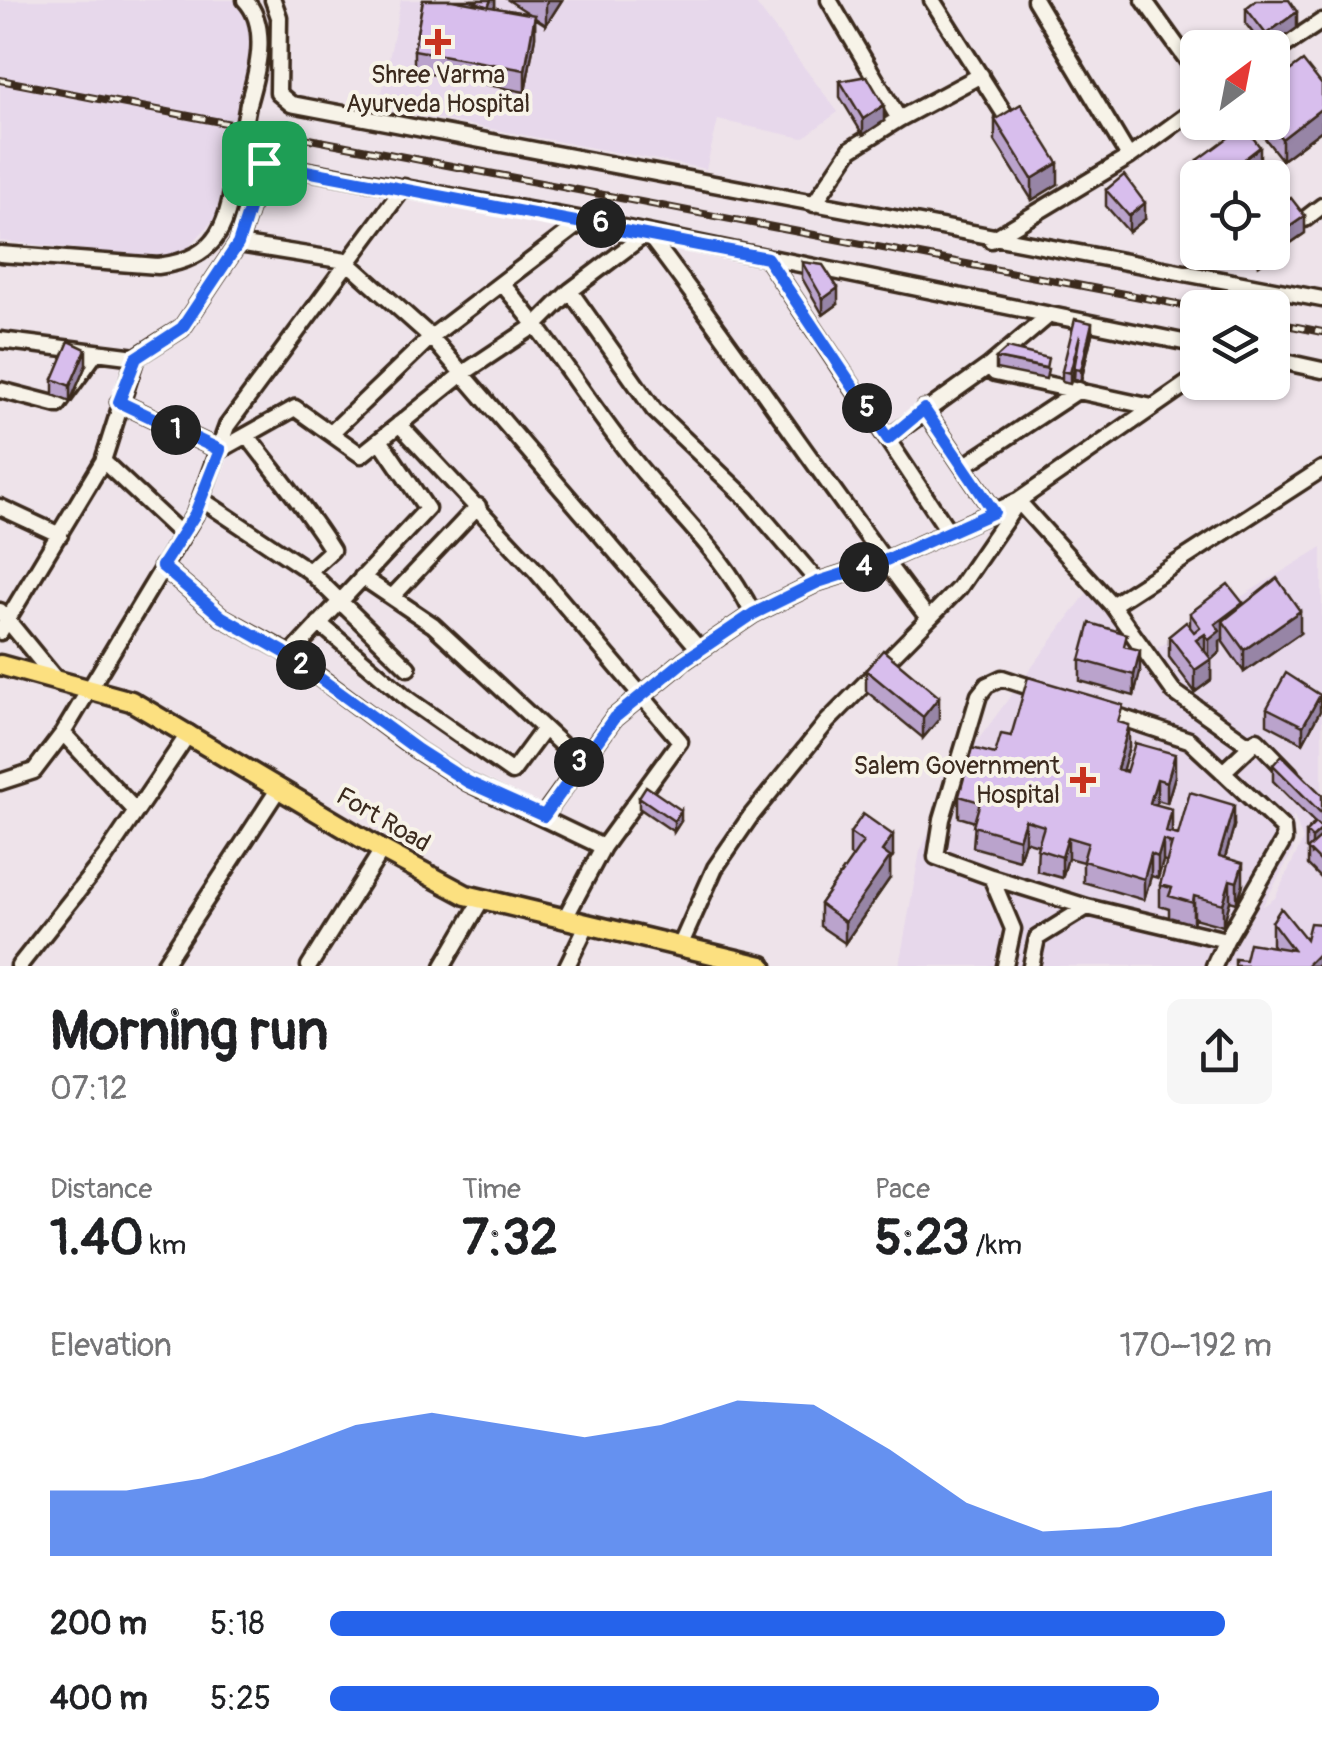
<!DOCTYPE html>
<html lang="en">
<head>
<meta charset="utf-8">
<style>
  body { margin:0; font-family:Pangolin,sans-serif; background:#f6f6f6; color:#202124; height:100vh; display:flex; flex-direction:column; font-size:38px; white-space:nowrap }
  * { box-sizing:border-box; margin:0 }
  p { font-size:32px; color:#757577 }
  .icon { flex:none; width:55px; height:55px; fill:none; stroke:currentColor; stroke-width:2; stroke-linecap:round; stroke-linejoin:round }
  .map { position:relative; height:966px; overflow:hidden }
  .panel { display:flex; flex-direction:column; background:#fff; flex:1 }
  .panel>* { flex:none }
  .needle { width:65px; rotate:32deg }
  .buttons { position:absolute; left:1180px; top:30px; display:grid; gap:20px }
  .buttons a { display:grid; place-items:center; width:110px; height:110px; border-radius:15px; background:#fff; box-shadow:0 2px 8px #0004; font-size:50px }
  .pin { position:absolute; display:grid; place-items:center; width:85px; height:85px; color:#fff; margin:-42px; border-radius:20px; box-shadow:0 5px 15px #0006 }
  .km { position:absolute; width:50px; height:50px; margin:-25px; border-radius:50%; background:#222; color:#fff; font-size:28px; line-height:50px; text-align:center }
  .round { display:grid; place-items:center; flex:none; width:105px; height:105px; border-radius:15px; background:#f6f6f6 }
  .head { display:flex; align-items:center; justify-content:space-between; height:170px; padding:0 50px }
  h1 { font-size:55px; font-weight:800; line-height:75px }
  .stats { display:grid; grid-template-columns:repeat(3,1fr); gap:15px; height:170px; padding:10px 50px }
  .stats div { display:grid; align-content:center }
  .stats b { font-size:50px; font-weight:800 }
  .stats small { font-size:28px; font-weight:400 }
  .stats p { font-size:28px }
  .chart { height:280px; padding:20px 50px }
  .chart p { display:flex; justify-content:space-between }
  .chart svg { width:100%; height:180px; margin-top:10px; fill:#2563eb; opacity:.7 }
  ul { padding:0 50px; list-style:none; font-size:32px }
  li { display:grid; grid-template-columns:160px 120px 1fr; align-items:center; height:75px }
  li i { height:25px; border-radius:12px; background:#2563eb }
  .map>svg:first-child { display:block }
  .built { fill:#e7d8eb; fill-rule:evenodd }
  .lines { fill:none; stroke-linecap:round; stroke-linejoin:round }
  .minor-casing { stroke:#3b2a1e; stroke-width:21 }
  .major-casing { stroke:#3b2a1e; stroke-width:25 }
  .minor { stroke:#f7f3e8; stroke-width:14 }
  .major { stroke:#fce080; stroke-width:18 }
  .rail-casing { stroke:#3b2a1e; stroke-width:8 }
  .rail { stroke:#f7f3e8; stroke-width:4; stroke-dasharray:11; stroke-linecap:butt }
  .minor-bridge-casing { stroke:#3b2a1e; stroke-width:21; stroke-linecap:butt }
  .minor-bridge { stroke:#f7f3e8; stroke-width:14 }
  .wall { fill:#baa3cc; stroke:#3b2a1e; stroke-width:2.5 }
  .shaded-wall { fill:#9785a6; stroke:#3b2a1e; stroke-width:2.5 }
  .building { fill:#d8beed; stroke:#3b2a1e; stroke-width:2.5 }
  .route-casing { stroke:#fff; stroke-width:20 }
  .route { stroke:#2563eb; stroke-width:12 }
  .poi-dot { fill:#c8321e; stroke:#f7f3e8; stroke-width:4 }
  .labels { text-anchor:middle; dominant-baseline:central; stroke-width:8; stroke-linejoin:round; paint-order:stroke }
  .poi-label { font-size:25px; fill:#3b2a1e; stroke:#f7f3e8 }
  .street-label { font-size:25px; fill:#3b2a1e; stroke:#f7f3e8 }
</style>
</head>
<body>
<div class="map">
<svg width="1322" height="966" viewBox="0 0 1322 966">
  <rect width="100%" height="100%" fill="#eee3ea"/>
  <filter id="ink" filterUnits="userSpaceOnUse"><feTurbulence type="fractalNoise" baseFrequency=".01" numOctaves="2"/><feDisplacementMap in="SourceGraphic" scale="20" xChannelSelector="R" yChannelSelector="G"/><feConvolveMatrix kernelMatrix="1 2 1 2 8 2 1 2 1" color-interpolation-filters="sRGB"/></filter>
  <g filter="url(#ink)">
    <!-- built -->
    <path class="built" d="M0,0H236L252,31V50L218,215L187,249L165,258L0,241Z
      M401,0H753L838,112L803,138L718,120L706,169L379,108Z
      M1322,547V966H899L920,851L964,759L1089,590L1150,670L1243,746L1234,727L1160,667L1153,651ZM1293,814L1303,840L1275,898L1262,907L1293,851Z"/>
    <g class="lines">
      <!-- minor casing -->
      <g class="minor-casing">
        <path id="minor" d="M245,0C270,26 257,73 248,104
          M273,0L279,17L278,93L291,104L1322,299
          M932,0L1009,121
          M1035,0L1129,157
          M1144,0L1198,75
          M1272,54L1322,21
          M899,119L981,75
          M814,204L851,149L899,119L829,0
          M1305,219L1322,206
          M991,240L1129,157L1198,107
          M238,244L346,261L431,337L700,650
          M0,254L158,266C224,258 228,219 237,162
          M767,258L949,532
          M503,285C552,341 589,405 636,463C677,514 724,554 753,614
          M570,291L654,410L747,499L818,582
          M0,340L136,357L182,328L238,244L264,163L584,220L1198,345
          M1272,359L1322,370
          M989,366L995,373L1152,407
          M0,390L58,405L95,354
          M119,402L220,450L295,408L361,455L462,374L537,324L570,291L647,233C743,359 831,492 928,618
          M924,409L994,512
          M399,424L536,571L680,741L603,847
          M331,433L431,337L584,220
          M247,435C276,474 307,509 332,550L309,571
          M887,439L989,366L1047,317
          M103,461L182,535
          M964,466L1079,390
          M201,499L309,571L408,668
          M1018,501L1112,605L1174,692L1249,745L1257,740
          M0,507L60,535
          M162,566L222,617L284,651L417,750L467,782L603,847L564,920
          M362,577L433,625L579,761
          M392,597L478,506
          M1112,605L1322,469
          M0,611L54,677
          M319,623L409,700L512,772L543,730
          M0,632L103,461L136,357
          M289,656L427,509L380,440
          M63,733L135,810
          M1223,772L1257,740L1290,774
          M0,782L34,771L63,733L195,514L227,426L404,187
          M544,815L614,718L685,660L753,614L818,582L884,561L1018,501L1198,376
          M991,877L1087,907
          M681,944L715,868L750,817L827,722L959,588L1018,502
          M19,966L106,856L189,733
          M163,966L279,788
          M309,966L382,850
          M443,966L482,899
          M567,966L587,925
          M1005,966L1013,929L991,877L936,857L942,819L979,695L987,685L1002,678L1042,691
          M1031,966L1037,938L1087,907L1226,940L1284,840L1283,828L1189,740L1105,712
          M1214,966L1226,940"/>
      </g>
      <!-- major casing -->
      <g class="major-casing">
        <path id="major" d="M0,665L131,701L382,850L466,895L762,966"/>
      </g>
      <!-- minor -->
      <use href="#minor" class="minor"/>
      <!-- major -->
      <use href="#major" class="major"/>
      <!-- rail casing -->
      <g class="rail-casing">
        <path id="rail" d="M0,80L1198,308
          M1272,322L1322,332"/>
      </g>
      <!-- rail -->
      <use href="#rail" class="rail"/>
      <!-- minor-bridge casing -->
      <g class="minor-bridge-casing">
        <path id="minor-bridge" d="M237,162L248,104"/>
      </g>
      <!-- minor-bridge -->
      <use href="#minor-bridge" class="minor-bridge"/>
    </g>
    <!-- wall -->
    <path class="wall" d="M423,0H495V8L530,14L508,0H562L546,25L535,18V37L525,92L414,71V50Z
      M1246,8L1297,28L1269,48H1264L1246,24Z
      M1286,74L1322,85V130L1282,160L1252,122H1272Z
      M840,81L884,121L863,135L840,97Z
      M995,120L1058,184L1032,200L995,141Z
      M1198,160L1260,163L1241,178H1199Z
      M1106,190L1145,219L1129,232L1106,206Z
      M1305,233L1259,265L1250,252H1272Z
      M802,262L838,304L823,315L802,278Z
      M1092,334L1081,381L1074,380L1075,364L1070,384L1062,382V371Z
      M996,358L1048,369L1046,379L996,369Z
      M86,365L70,402L53,395V379Z
      M1206,382H1229L1228,390L1206,384Z
      M1243,605L1300,633L1244,672L1223,642V639L1220,641V652L1211,660V680L1195,692L1169,657V636L1190,626V613Z
      M1080,660L1140,672L1134,696L1080,681Z
      M866,670L939,719L923,738L866,691Z
      M1267,708L1320,711L1303,743L1267,724Z
      M1123,724L1129,747L1122,770L1175,776L1167,803L1157,800L1156,805L1172,831L1171,833L1178,835L1234,826L1225,858L1243,884L1237,903L1230,901L1223,926L1194,918L1193,924L1169,917V909L1160,906V885L1167,863L1163,861L1158,878L1151,876L1144,900L1083,882V862L1068,858L1062,878L1037,871L1038,845L1025,841L1019,860L973,847L975,822L959,817V796L1011,736Z
      M1273,765L1322,795V879L1308,865V850L1306,848V832L1315,823L1273,781Z
      M639,797L681,821L674,832L639,808Z
      M850,833L893,856L890,861V878L845,943L820,926V904L853,857L850,855Z
      M1272,922L1306,939L1322,924V966H1235L1274,947L1272,944Z"/>
    <!-- shaded-wall -->
    <path class="shaded-wall" d="M491,0H495V7L488,24V7Z
      M548,0H562L546,25V4Z
      M1297,12V28L1269,48H1266V34Z
      M535,15V37L525,92V70Z
      M884,105V121L863,135V119Z
      M1322,108V130L1282,160V139Z
      M1260,147V163L1241,178H1220Z
      M1058,163V184L1032,200V179Z
      M1145,203V219L1129,232V216Z
      M1305,216V233L1259,265V252H1272V239Z
      M838,288V304L823,315V299Z
      M1092,323V334L1081,381V370Z
      M1080,335V345L1070,384V373Z
      M86,349V365L70,402V386Z
      M1243,603V624L1223,621V639L1220,641V652L1211,660V680L1195,692V670L1209,660V640L1215,624Z
      M1300,611V633L1244,672V650Z
      M1205,634V655L1196,640Z
      M1140,650V672L1134,696V675Z
      M1320,695V711L1303,743V726Z
      M939,697V719L923,738V717Z
      M1129,725V747L1117,790V769Z
      M1175,754V776L1167,803V782Z
      M1157,779V800L1150,824V803Z
      M1234,805V826L1219,878V856Z
      M1172,809V831L1169,842L1166,832Z
      M681,810V821L674,832V821Z
      M1025,820V841L1019,860V839Z
      M1322,829V845L1312,854V838Z
      M893,835V856L890,861V878L845,943V922L882,851Z
      M1068,837V858L1062,878V857Z
      M1163,840V861L1158,878V857Z
      M1151,854V876L1144,900V879Z
      M1243,863V884L1237,903V882Z
      M1230,880V901L1223,926V904Z
      M1194,896V918L1193,924V903Z
      M1319,953V966H1306V965Z"/>
    <!-- building -->
    <path class="building" d="M423,0H452L535,15L525,70L414,50Z
      M471,0H491L488,7Z
      M1256,0H1289L1297,12L1266,34L1246,8Z
      M1272,56L1286,74L1272,84Z
      M1303,61L1322,85V108L1282,139L1269,122H1272V84Z
      M867,76L884,105L863,119L840,81Z
      M1021,104L1058,163L1032,179L995,120Z
      M1244,126L1260,147L1220,178H1211L1198,160Z
      M1124,175L1145,203L1129,216L1106,190Z
      M1291,198L1305,216L1272,239V211Z
      M802,262L823,265L838,288L823,299Z
      M1075,319L1092,323L1081,370L1074,369L1080,335L1070,373L1062,371Z
      M69,341L86,349L70,386L53,379Z
      M1007,348L1048,358L1046,368L996,358Z
      M1277,578L1300,611L1244,650L1223,621Z
      M1228,584L1243,603L1215,624L1220,631L1209,640L1205,634L1196,640L1211,659L1195,670L1169,636L1186,622L1194,632L1200,627L1190,613Z
      M1090,623L1127,634L1124,646L1140,650L1134,675L1080,660Z
      M883,650L939,697L923,717L866,670Z
      M1286,673L1320,695L1303,726L1267,708Z
      M1028,677L1123,705L1118,722L1129,725L1117,769L1126,772L1135,743L1175,754L1167,782L1157,779L1150,803L1172,809L1166,832L1178,835L1190,792L1234,805L1219,856L1243,863L1237,882L1230,880L1223,904L1194,896L1193,903L1169,896L1172,888L1160,885L1172,843L1163,840L1158,857L1151,854L1144,879L1083,861L1088,843L1068,837L1062,857L1037,849L1044,826L1025,820L1019,839L973,826L980,802L959,796L972,748L995,754L1001,734L1011,736Z
      M1282,755L1322,795V814L1273,765Z
      M646,786L681,810L674,821L639,797Z
      M863,814L893,835L882,851L890,857L845,922L820,904L863,842L850,833Z
      M1315,823L1322,829L1312,838L1306,832Z
      M1322,836V863L1308,849Z
      M1281,908L1306,939L1310,923L1322,924V954L1319,953L1306,966H1235V959L1245,960L1249,943L1293,950L1272,922Z"/>
  </g>
  <g class="lines" filter="url(#ink)">
    <!-- route casing -->
    <g class="route-casing">
      <path id="route" d="M264,163L767,258L888,439L924,409L994,512L884,561L818,582L753,614L685,660L614,718L544,816L468,782L418,750L284,652L222,617L162,566L195,514L220,450L119,402L136,358L182,328L238,244Z"/>
    </g>
    <!-- route -->
    <use href="#route" class="route"/>
  </g>
  <!-- markers -->
  <g class="poi-dot">
    <path d="M433 27h10v10h10v10h-10v10h-10v-10h-10v-10h10z"/>
    <path d="M1078 765h10v10h10v10h-10v10h-10v-10h-10v-10h10z"/>
  </g>
  <g class="labels">
    <!-- poi labels -->
    <g class="poi-label">
      <text x="438" y="75">Shree Varma<tspan x="438" dy="29">Ayurveda Hospital</tspan></text>
      <text x="1060" y="766" text-anchor="end">Salem Government<tspan x="1060" dy="29">Hospital</tspan></text>
    </g>
    <!-- street labels -->
    <g class="street-label">
      <text transform="translate(383 820) rotate(30)">Fort Road</text>
    </g>
  </g>
</svg>
<div class="buttons">
<a><svg class="needle" viewBox="-14 -14 28 28"><path d="M0-13l5 13h-10z" fill="#e53935"/><path d="M0 13l5-13h-10z" fill="#757577"/></svg></a>
<a><svg class="icon" aria-label="locate" viewBox="0 0 24 24"><circle cx="12" cy="12" r="6"/><path d="M12 2v4M12 18v4M2 12h4M18 12h4"/></svg></a>
<a><svg class="icon" aria-label="layers" viewBox="0 0 24 24"><path d="M12 4l9 5-9 5-9-5zM3 14l9 5 9-5"/></svg></a>
</div>
<div class="pin" style="left:264px;top:163px;background:#1e9e55"><svg class="icon" aria-label="arrive" viewBox="0 0 24 24"><path d="M6 21V4h12l-3 4 3 4H6"/></svg></div>
<b class="km" style="left:176px;top:430px">1</b>
<b class="km" style="left:301px;top:665px">2</b>
<b class="km" style="left:579px;top:762px">3</b>
<b class="km" style="left:864px;top:567px">4</b>
<b class="km" style="left:867px;top:408px">5</b>
<b class="km" style="left:601px;top:223px">6</b>
</div>
<section class="panel">
<div class="head"><div><h1>Morning run</h1><p>07:12</p></div><a class="round"><svg class="icon" aria-label="share" viewBox="0 0 24 24"><path d="M12 15V3M7 8l5-5 5 5M5 13v7h14v-7"/></svg></a></div>
<div class="stats">
<div><p>Distance</p><b>1.40<small> km</small></b></div>
<div><p>Time</p><b>7:32</b></div>
<div><p>Pace</p><b>5:23<small> /km</small></b></div>
</div>
<div class="chart"><p><span>Elevation</span>170–192 m</p>
<svg viewBox="0 0 160 44" preserveAspectRatio="none"><path d="M0 44V28L10 28L20 25L30 19L40 12L50 9L60 12L70 15L80 12L90 6L100 7L110 18L120 31L130 38L140 37L150 32L160 28V44z"/></svg>
</div>
<ul>
<li><b>200 m</b>5:18<i style="width:95%"></i></li>
<li><b>400 m</b>5:25<i style="width:88%"></i></li>
</ul>
</section>
</body>
</html>
